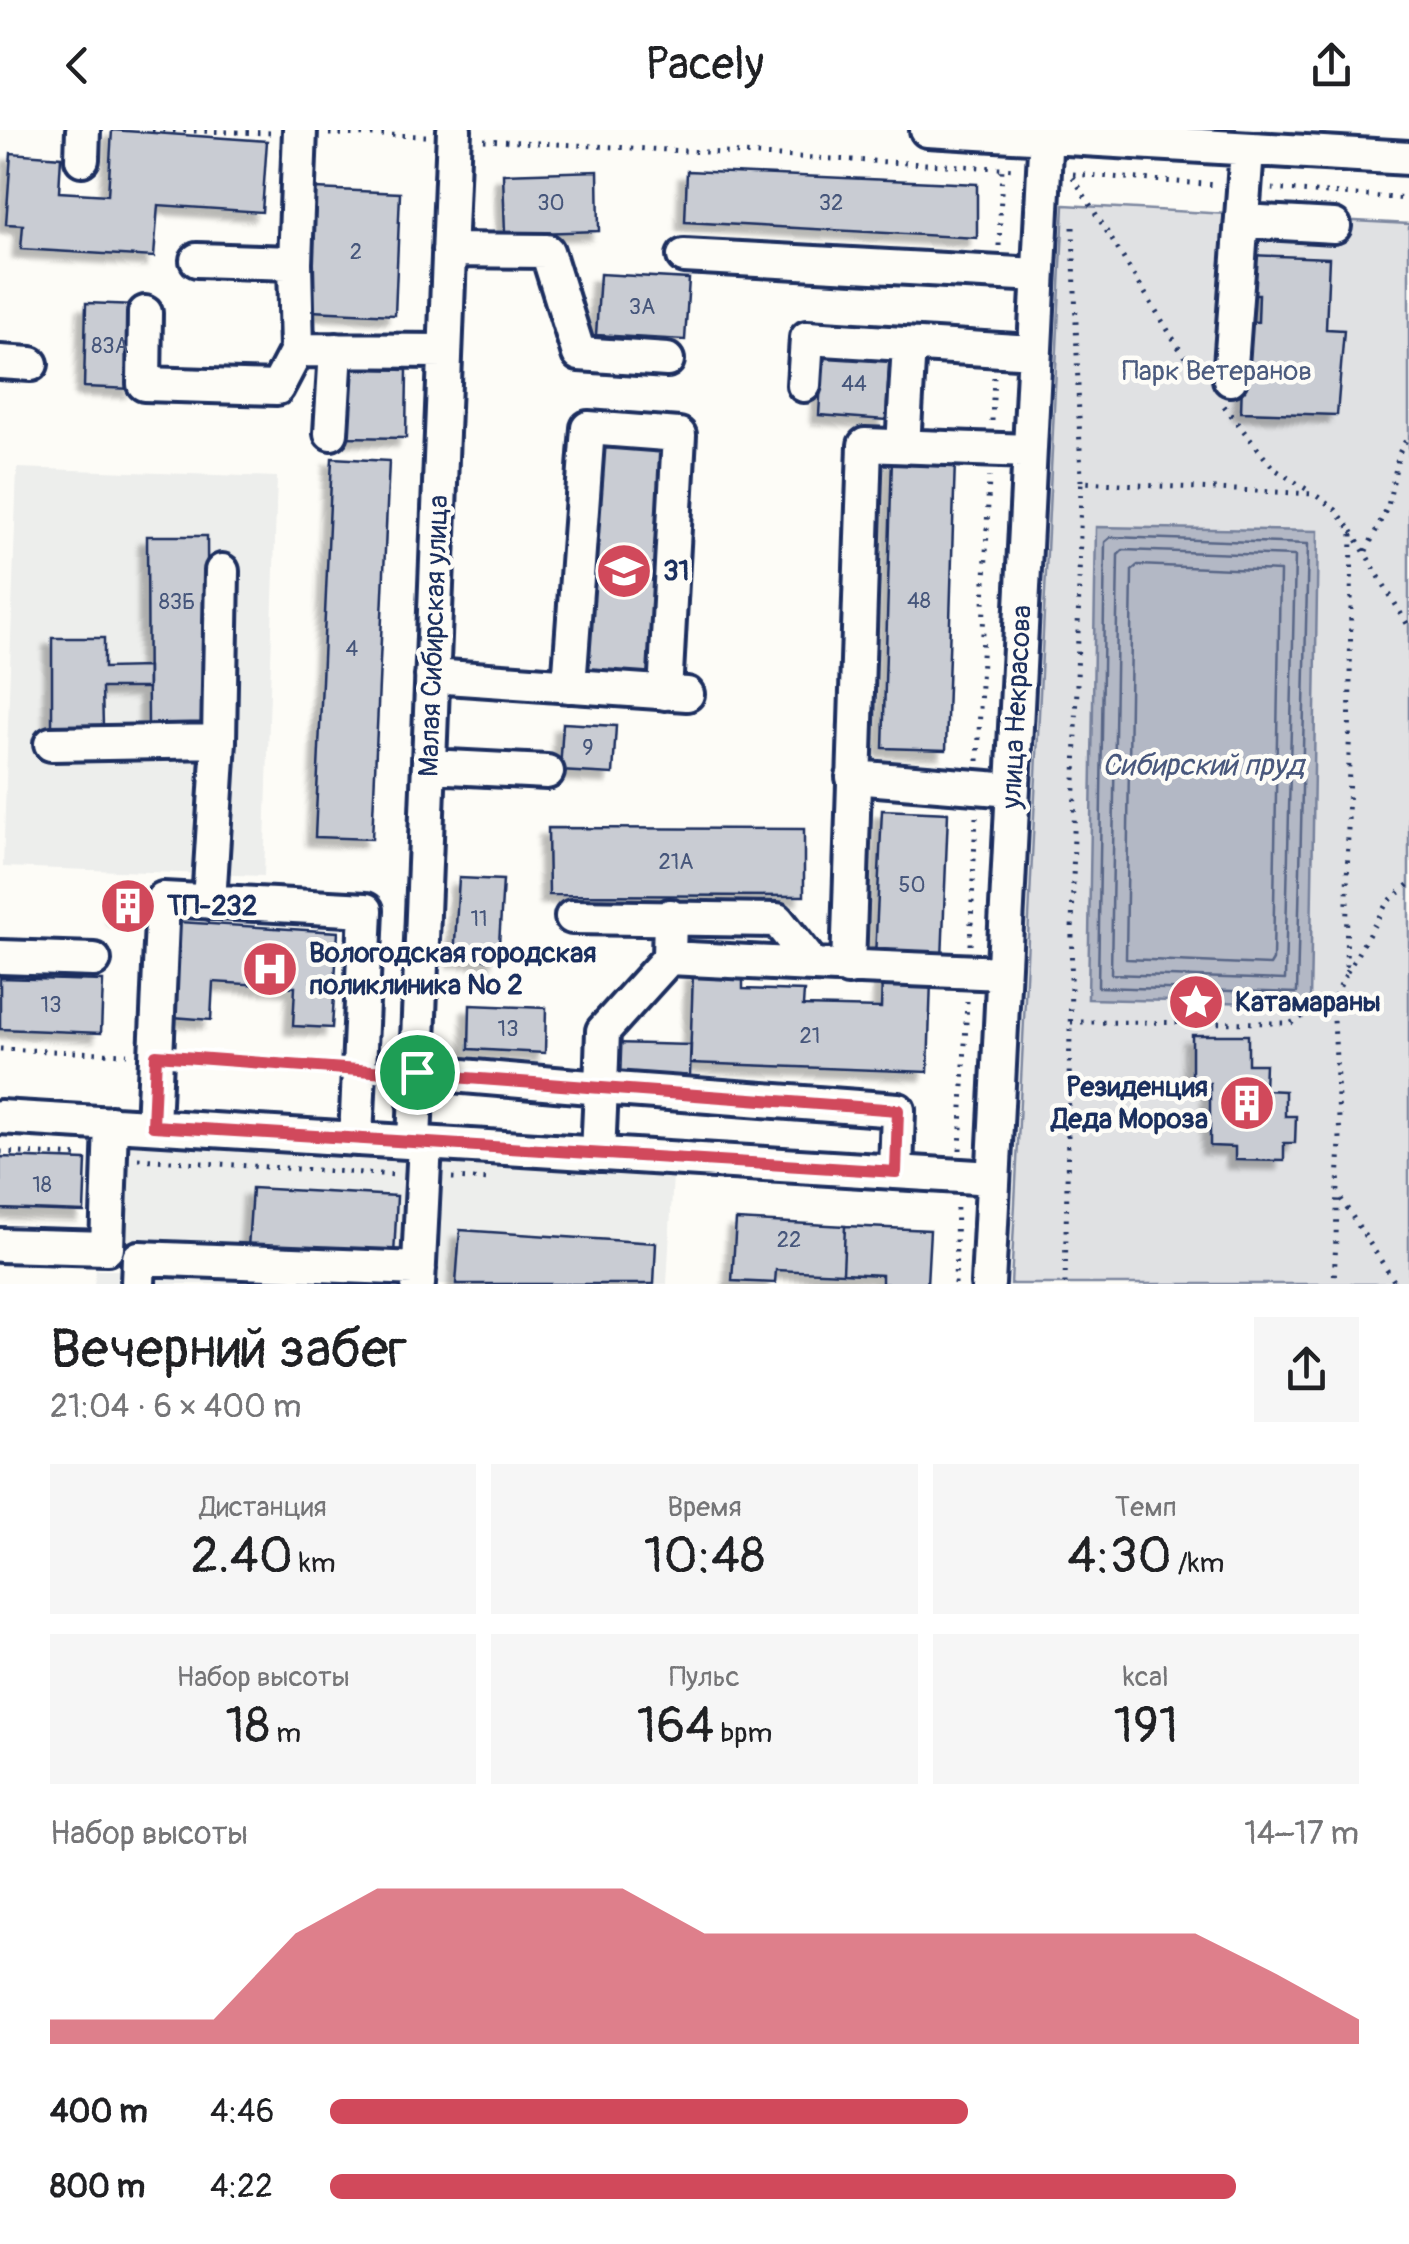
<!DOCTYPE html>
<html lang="ru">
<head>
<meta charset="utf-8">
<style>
  body { margin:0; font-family:Pangolin,sans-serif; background:#f6f6f6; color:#202124; height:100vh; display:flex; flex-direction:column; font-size:38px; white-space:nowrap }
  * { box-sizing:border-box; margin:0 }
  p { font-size:32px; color:#757577 }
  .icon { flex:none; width:55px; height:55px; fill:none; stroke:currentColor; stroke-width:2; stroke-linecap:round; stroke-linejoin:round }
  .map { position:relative; height:1154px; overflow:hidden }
  .details { display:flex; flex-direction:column; background:#fff; flex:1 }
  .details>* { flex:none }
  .pin { position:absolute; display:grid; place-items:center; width:85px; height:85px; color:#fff; margin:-42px; border:5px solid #fff; border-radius:50%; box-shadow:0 2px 10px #0007 }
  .round { display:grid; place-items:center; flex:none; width:105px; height:105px; border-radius:0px; background:#f6f6f6 }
  .headline { display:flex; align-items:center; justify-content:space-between; height:170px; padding:0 50px }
  h1 { font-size:55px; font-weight:600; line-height:75px }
  .stats { display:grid; grid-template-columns:repeat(3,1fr); gap:15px; height:170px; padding:10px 50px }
  .stats div { display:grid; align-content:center; border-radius:0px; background:#f6f6f6; text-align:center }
  .stats b { font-size:50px; font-weight:600 }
  .stats small { font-size:28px; font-weight:400 }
  .stats p { font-size:28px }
  .chart { height:280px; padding:20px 50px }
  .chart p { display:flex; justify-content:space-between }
  .chart svg { width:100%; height:180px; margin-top:10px; fill:#d1495b; opacity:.7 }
  ul { padding:0 50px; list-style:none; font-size:32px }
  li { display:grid; grid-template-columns:160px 120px 1fr; align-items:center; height:75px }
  li i { height:25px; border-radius:12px; background:#d1495b }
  header { display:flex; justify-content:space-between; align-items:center; height:130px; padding:0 50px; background:#fff; font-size:45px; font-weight:600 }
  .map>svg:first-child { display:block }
  .built { fill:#edeeec }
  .green { fill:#e0e1e3; stroke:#7e88a0; stroke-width:2.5 }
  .water { fill:#b3b8c5; stroke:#76819c; stroke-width:2.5 }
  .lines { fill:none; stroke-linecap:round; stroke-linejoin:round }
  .shore { stroke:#586687; stroke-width:2.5 }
  .building { fill:#c9ccd3; stroke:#1b2f5e; stroke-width:2.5; filter:url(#shadow) }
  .minor-casing { stroke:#1b2f5e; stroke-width:40 }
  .path { stroke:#1b2f5e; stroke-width:5; stroke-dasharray:2.5 8; stroke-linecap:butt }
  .minor { stroke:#fdfcf7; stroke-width:32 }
  .route-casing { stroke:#fff; stroke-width:20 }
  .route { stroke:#d1495b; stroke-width:12 }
  .labels { text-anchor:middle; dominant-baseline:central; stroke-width:9; stroke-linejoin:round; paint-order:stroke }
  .number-label { font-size:22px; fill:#46567b }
  .park-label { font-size:28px; fill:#4c5c7f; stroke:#fdfcf7 }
  .poi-label { font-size:28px; font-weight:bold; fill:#1b2f5e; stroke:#fdfcf7; text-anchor:start }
  .street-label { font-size:28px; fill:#1b2f5e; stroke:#fdfcf7 }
  .water-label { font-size:30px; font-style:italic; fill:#49587d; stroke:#fdfcf7 }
</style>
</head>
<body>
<header><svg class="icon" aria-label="back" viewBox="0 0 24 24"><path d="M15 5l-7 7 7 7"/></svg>Pacely<svg class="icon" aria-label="share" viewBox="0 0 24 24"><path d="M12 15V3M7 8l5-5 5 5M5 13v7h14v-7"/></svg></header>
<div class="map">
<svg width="1409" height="1154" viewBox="0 0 1409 1154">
  <defs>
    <filter id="shadow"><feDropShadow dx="-8" dy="8" stdDeviation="2.5" flood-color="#0004"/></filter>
  </defs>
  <rect width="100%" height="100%" fill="#fdfcf7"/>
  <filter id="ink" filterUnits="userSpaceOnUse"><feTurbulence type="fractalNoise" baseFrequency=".01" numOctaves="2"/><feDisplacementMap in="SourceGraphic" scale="20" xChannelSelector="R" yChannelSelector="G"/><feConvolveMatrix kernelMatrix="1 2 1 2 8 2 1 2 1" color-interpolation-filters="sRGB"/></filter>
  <g filter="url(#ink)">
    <!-- built -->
    <path class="built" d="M17,338L277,347L264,746L3,737Z
      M128,1013L673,1045L667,1154H94L96,1140H121Z"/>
    <!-- green -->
    <path class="green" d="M1064,75L1409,94V1154H1011Z"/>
    <!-- water -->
    <path class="water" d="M1096,397L1318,401L1310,874L1088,869Z"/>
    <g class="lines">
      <!-- shore -->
      <path class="shore" d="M1111,407L1308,414L1297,863L1098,857L1105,412Z
        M1123,420L1295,426L1285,850L1111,844L1118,425Z
        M1138,435L1280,441L1273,830L1270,835L1126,829L1132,440Z"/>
    </g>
    <!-- building -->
    <path class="building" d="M112,0L267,11L262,82L158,75L154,127L21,119L23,95L6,94L11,23L61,27L59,62L108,65Z
      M598,41L599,101L505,104L503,44Z
      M687,41L977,54V108L685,92Z
      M316,59L400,63L395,185L311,181Z
      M1249,125L1329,128L1326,199L1344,200L1337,285L1241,282L1244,191L1258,192L1259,164H1247Z
      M600,144L689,149L685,210L596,205Z
      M86,173L136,175L133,259L84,257Z
      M823,218L890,222L886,290L819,285Z
      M344,238L407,240L406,308L342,307Z
      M600,316L664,319L648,543L582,540Z
      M332,328L389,331L372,709L315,707Z
      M892,328L955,330L946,620L883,618Z
      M147,406H207L208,602H148Z
      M52,508H104V538L148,537V558H102L103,597H52Z
      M563,593L616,596L613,644L560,641Z
      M882,680L948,683L942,830L875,827Z
      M548,698L804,699V766L549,765Z
      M459,748L503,750L498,830L454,828Z
      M117,766L140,767V787L116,786Z
      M179,792L338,802L332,898L293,896L295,857L213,852L211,890L173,887Z
      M693,842L743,843V859L804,861L803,876L881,878L882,847L931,849L928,942L690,933Z
      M0,848L103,851L101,903L0,899Z
      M470,875L546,878L545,923L469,919Z
      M1192,905H1248V934H1265L1264,960L1285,961V986H1296L1295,1013H1284V1031L1235,1030V1017L1210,1016V953H1192Z
      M614,913L691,915L690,946L613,944Z
      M0,1027L86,1030L84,1082L0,1079Z
      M252,1058L397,1066L394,1126L248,1118Z
      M736,1090L845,1096L843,1143L776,1140L775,1153L732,1151Z
      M845,1096L930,1100L927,1154H882V1145L843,1143Z
      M460,1100L656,1113L654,1154H456Z"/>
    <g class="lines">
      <!-- minor casing -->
      <g class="minor-casing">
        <path id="minor" d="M927,0L1409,28
          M82,29L83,0
          M1244,91L1334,96
          M449,120L547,121L579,224L667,230
          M684,126L1038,145
          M197,130L295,133L297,220L445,221
          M295,133L300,0
          M145,183L144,254L277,258L297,220
          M0,232L31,234
          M1230,249L1247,20
          M804,255L807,208L1034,222
          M331,303L336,220
          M903,316L909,215
          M432,546L687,564
          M569,556L588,298L679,305L665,563
          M51,614L219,611
          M429,636L547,642
          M853,647L1012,660
          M209,772L219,611L222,441
          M572,787L777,790L813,835L1003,843
          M0,827L94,830
          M669,828L813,835
          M848,838L865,315L1029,321
          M417,942L601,958L603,901L669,828L670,786
          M0,987L993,1048
          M153,996L163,769L366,780L356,1009
          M414,1012L454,0
          M598,1024L601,958L898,980L896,1042
          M0,1115L107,1118L111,993
          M138,1154L139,1128L419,1139
          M418,1154L425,1013
          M988,1154L1046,0"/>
      </g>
      <!-- path -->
      <path class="path" d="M152,0L273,3
        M329,4L428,6
        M484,10L1017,39
        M1073,44L1217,55
        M1073,47L1179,218L1202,248
        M1272,59L1409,69
        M1073,97L1081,351
        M999,116L1002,37
        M1224,276L1273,338L1311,362
        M992,291L994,247
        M1352,401L1409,497
        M1366,421L1388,376L1399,323L1409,304
        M978,631L989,347
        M970,815L976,687
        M1347,842L1387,773L1409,754
        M1333,870L1340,1009L1334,1154
        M0,919L127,924
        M183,927L332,937
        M960,1020L967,871
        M0,1022L82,1026
        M138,1029L396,1045
        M452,1048L491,1050
        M1341,1069L1396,1154
        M955,1154L957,1073
        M1065,1154L1081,352L1314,364L1336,380L1352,401L1346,844L1333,870L1291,893L1071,892"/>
      <!-- minor -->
      <use href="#minor" class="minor"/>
    </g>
  </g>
  <g class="lines" filter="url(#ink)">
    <!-- route casing -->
    <g class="route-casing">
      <path id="route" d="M156,925L898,980L896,1042L153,996Z"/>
    </g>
    <!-- route -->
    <use href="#route" class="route"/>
  </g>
  <!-- icons -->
  <defs>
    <g id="school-disc" transform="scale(2.875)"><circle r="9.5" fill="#d1495b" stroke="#fdfcf7"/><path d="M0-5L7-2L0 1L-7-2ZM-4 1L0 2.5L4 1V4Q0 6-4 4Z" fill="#fff"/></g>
    <g id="building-disc" transform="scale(2.875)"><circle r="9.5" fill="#d1495b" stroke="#fdfcf7"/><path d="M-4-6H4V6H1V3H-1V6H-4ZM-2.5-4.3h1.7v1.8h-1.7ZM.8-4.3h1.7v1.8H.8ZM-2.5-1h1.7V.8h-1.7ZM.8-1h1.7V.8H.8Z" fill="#fff"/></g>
    <g id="hospital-disc" transform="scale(2.875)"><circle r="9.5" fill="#d1495b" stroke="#fdfcf7"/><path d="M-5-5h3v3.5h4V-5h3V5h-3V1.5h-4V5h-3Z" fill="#fff"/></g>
    <g id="sight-disc" transform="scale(2.875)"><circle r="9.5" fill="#d1495b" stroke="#fdfcf7"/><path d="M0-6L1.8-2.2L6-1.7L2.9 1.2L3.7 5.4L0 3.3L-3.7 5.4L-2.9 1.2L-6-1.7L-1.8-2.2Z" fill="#fff"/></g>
  </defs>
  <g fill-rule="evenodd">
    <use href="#school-disc" x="624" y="441"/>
    <use href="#building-disc" x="128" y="776"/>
    <use href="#hospital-disc" x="270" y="839"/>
    <use href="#sight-disc" x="1196" y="872"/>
    <use href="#building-disc" x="1247" y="973"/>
  </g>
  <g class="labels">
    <!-- number labels -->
    <g class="number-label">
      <text x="551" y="73">30</text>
      <text x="831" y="73">32</text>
      <text x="356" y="122">2</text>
      <text x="642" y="177">3А</text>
      <text x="110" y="216">83А</text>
      <text x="854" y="254">44</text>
      <text x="919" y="471">48</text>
      <text x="177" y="472">83Б</text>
      <text x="352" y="519">4</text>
      <text x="588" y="618">9</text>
      <text x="676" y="732">21А</text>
      <text x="912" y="755">50</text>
      <text x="479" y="789">11</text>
      <text x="51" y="875">13</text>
      <text x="508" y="899">13</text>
      <text x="810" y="906">21</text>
      <text x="42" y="1055">18</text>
      <text x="789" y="1110">22</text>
    </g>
    <!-- park labels -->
    <g class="park-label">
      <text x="1217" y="241">Парк Ветеранов</text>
    </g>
    <!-- poi labels -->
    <g class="poi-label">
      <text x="663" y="441">31</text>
      <text x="167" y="776">ТП-232</text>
      <text x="309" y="823">Вологодская городская<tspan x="309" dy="32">поликлиника № 2</tspan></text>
      <text x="1235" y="872">Катамараны</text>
      <text x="1208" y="957" text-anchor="end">Резиденция<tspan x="1208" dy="32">Деда Мороза</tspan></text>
    </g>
    <!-- street labels -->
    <g class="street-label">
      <text transform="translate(434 506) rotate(-88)">Малая Сибирская улица</text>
      <text transform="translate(1017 577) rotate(-87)">улица Некрасова</text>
    </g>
    <!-- water labels -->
    <g class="water-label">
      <text x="1203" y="635">Сибирский пруд</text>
    </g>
  </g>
</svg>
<div class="pin" style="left:417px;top:942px;background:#1e9e55"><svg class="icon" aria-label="arrive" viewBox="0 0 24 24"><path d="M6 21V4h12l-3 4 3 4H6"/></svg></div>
</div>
<section class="details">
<div class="headline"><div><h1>Вечерний забег</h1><p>21:04 · 6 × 400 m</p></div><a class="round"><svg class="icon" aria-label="share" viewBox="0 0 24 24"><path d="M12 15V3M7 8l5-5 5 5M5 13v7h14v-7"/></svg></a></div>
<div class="stats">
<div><p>Дистанция</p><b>2.40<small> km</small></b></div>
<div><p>Время</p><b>10:48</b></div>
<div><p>Темп</p><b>4:30<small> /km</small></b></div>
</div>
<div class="stats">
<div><p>Набор высоты</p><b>18<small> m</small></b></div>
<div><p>Пульс</p><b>164<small> bpm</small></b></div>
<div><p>kcal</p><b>191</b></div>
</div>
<div class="chart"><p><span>Набор высоты</span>14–17 m</p>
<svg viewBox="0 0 160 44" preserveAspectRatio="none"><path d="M0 44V38L10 38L20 38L30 17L40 6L50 6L60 6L70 6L80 17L90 17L100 17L110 17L120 17L130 17L140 17L150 27L160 38V44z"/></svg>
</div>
<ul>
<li><b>400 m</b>4:46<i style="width:62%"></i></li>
<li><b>800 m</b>4:22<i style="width:88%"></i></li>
</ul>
</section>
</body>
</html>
